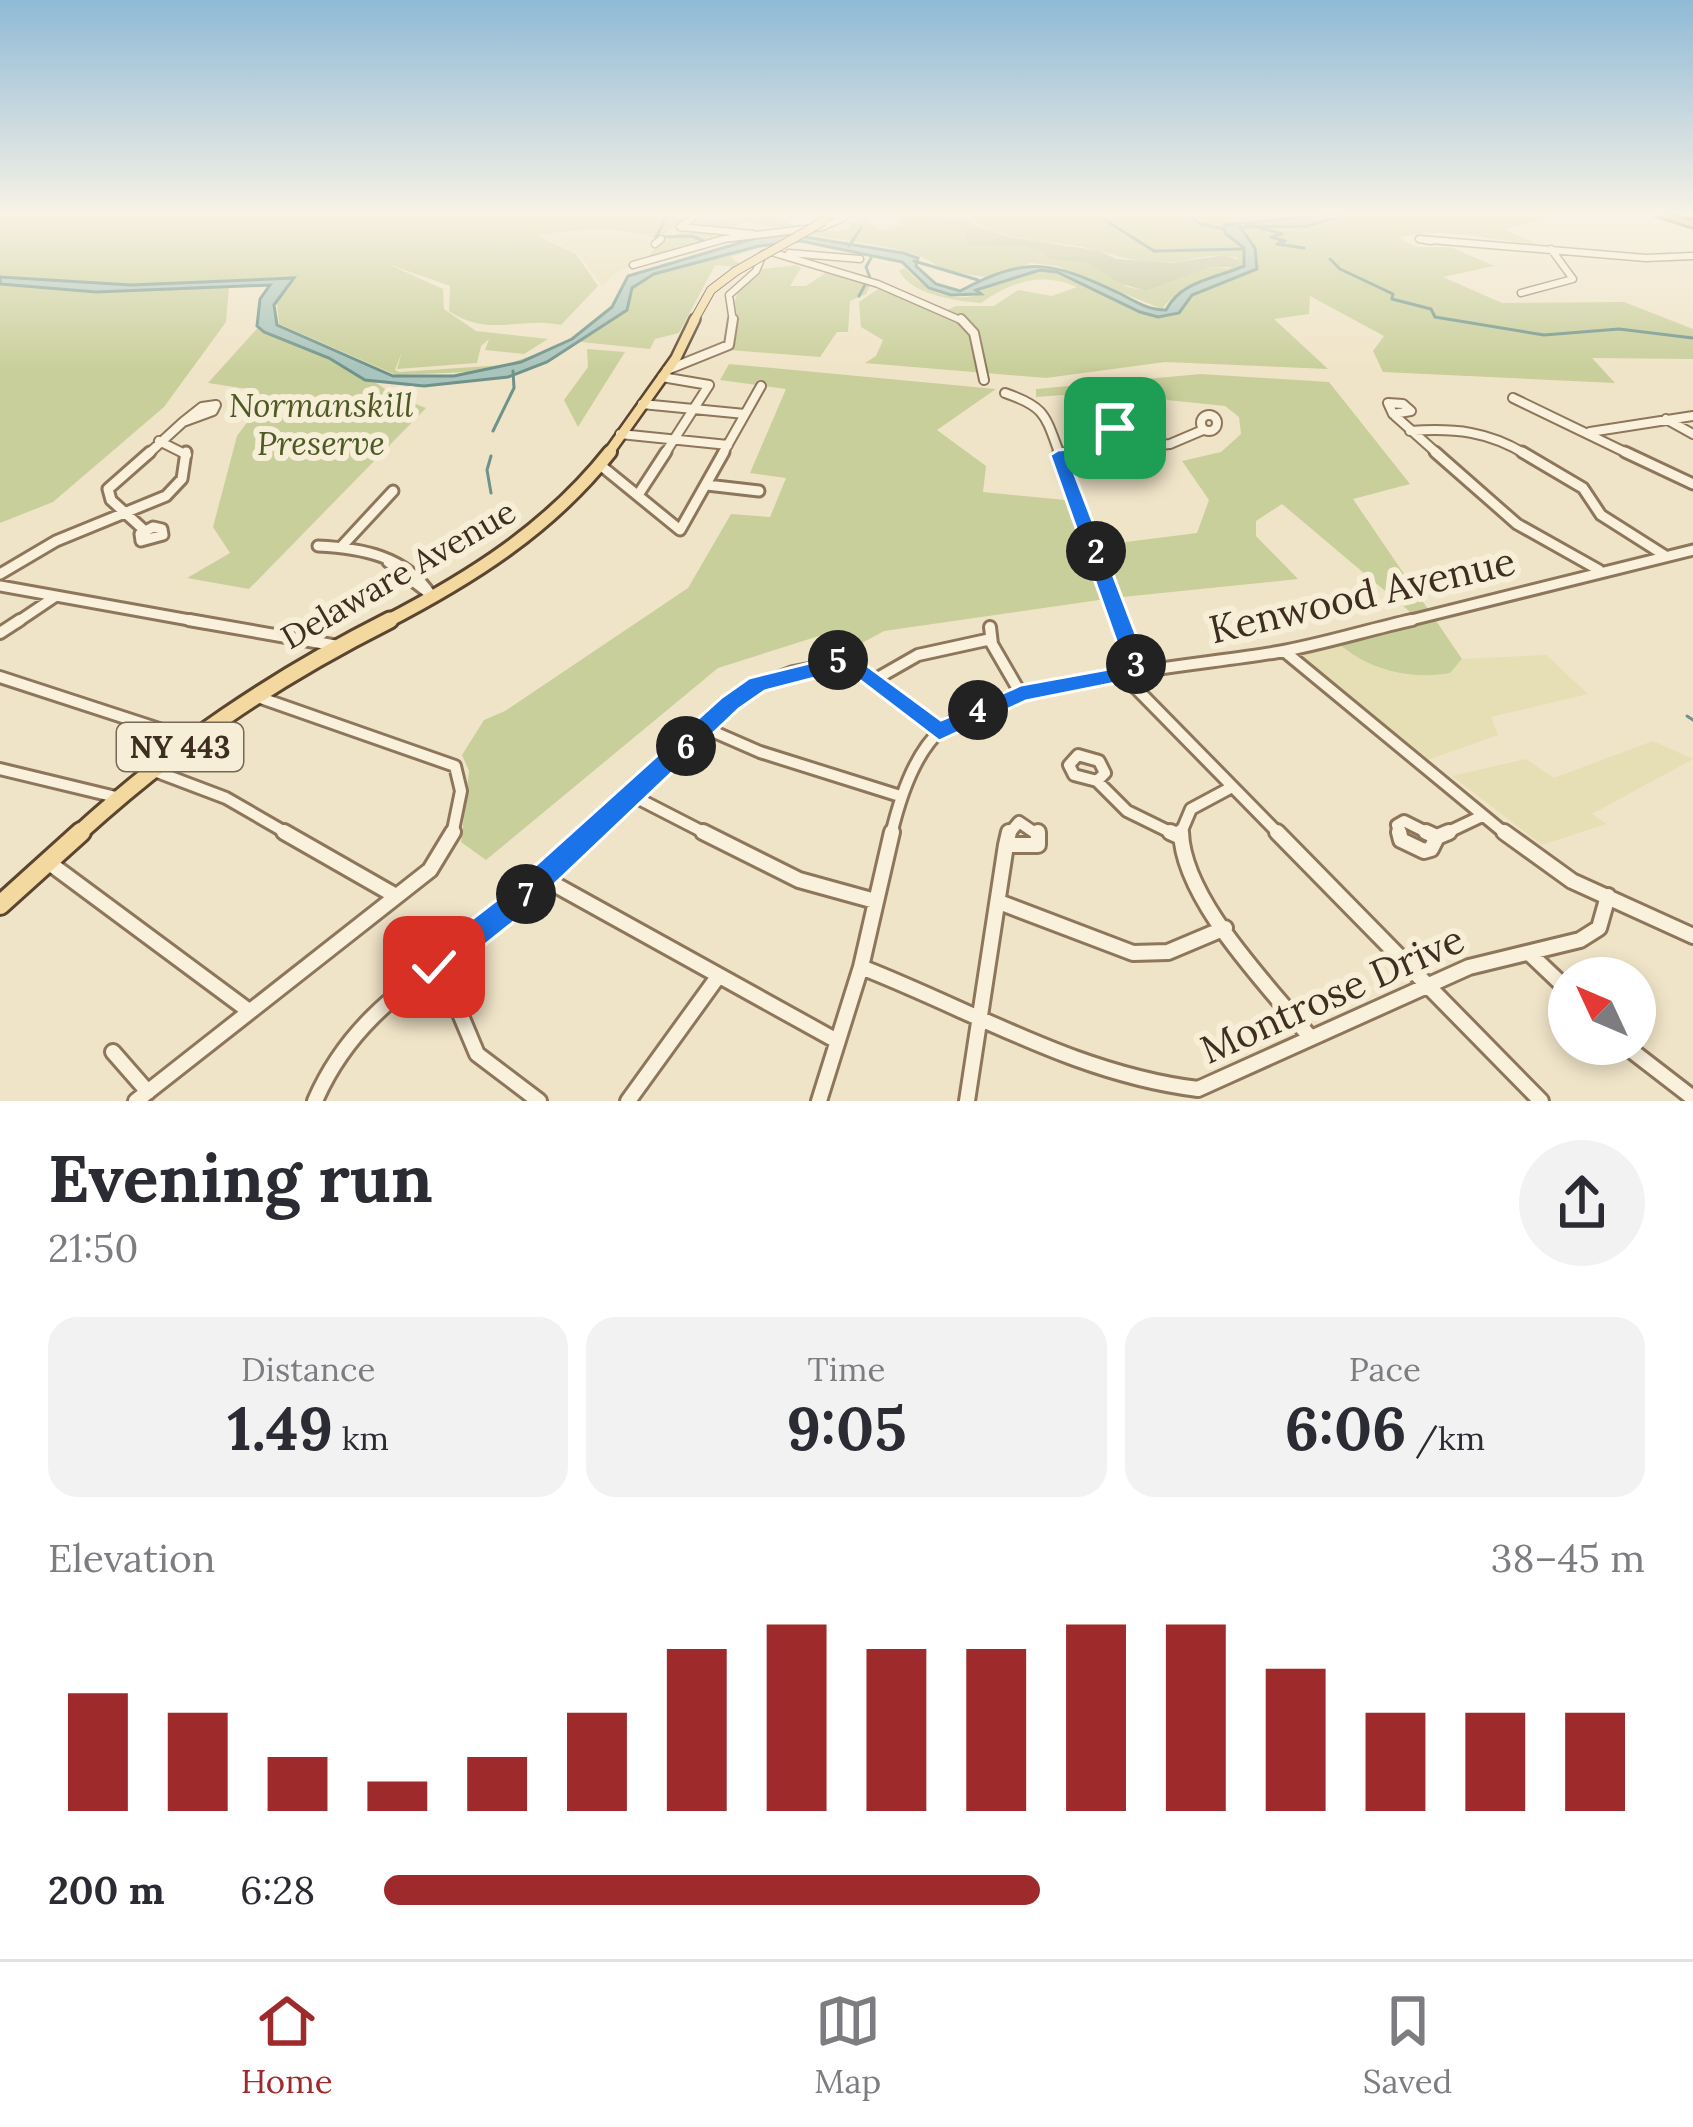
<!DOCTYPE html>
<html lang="en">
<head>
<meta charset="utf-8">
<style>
  body { margin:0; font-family:Lora,serif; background:#f2f2f3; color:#2b2b33; height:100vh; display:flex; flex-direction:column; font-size:45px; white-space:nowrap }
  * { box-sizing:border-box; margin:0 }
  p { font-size:39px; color:#7c7c81 }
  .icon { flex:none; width:66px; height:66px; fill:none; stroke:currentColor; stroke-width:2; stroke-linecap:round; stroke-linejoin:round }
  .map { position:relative; height:1101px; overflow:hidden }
  .details { display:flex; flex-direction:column; background:#fff; flex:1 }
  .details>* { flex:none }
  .needle { width:78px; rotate:314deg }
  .buttons { position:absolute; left:1548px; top:957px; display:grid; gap:24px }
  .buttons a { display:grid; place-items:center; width:108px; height:108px; border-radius:50%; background:#fff; box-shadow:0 6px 18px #0003; font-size:60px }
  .pin { position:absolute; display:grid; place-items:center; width:102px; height:102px; color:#fff; margin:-51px; border-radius:24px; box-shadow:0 6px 18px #0006 }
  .km { position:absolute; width:60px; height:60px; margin:-30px; border-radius:50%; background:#222; color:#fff; font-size:33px; line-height:60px; text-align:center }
  .round { display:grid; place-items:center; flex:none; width:126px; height:126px; border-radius:63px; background:#f2f2f3 }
  .head { display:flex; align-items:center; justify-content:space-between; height:204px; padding:0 48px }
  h1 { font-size:66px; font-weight:800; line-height:90px }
  .stats { display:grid; grid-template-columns:repeat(3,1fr); gap:18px; height:204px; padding:12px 48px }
  .stats div { display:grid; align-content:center; border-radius:30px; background:#f2f2f3; text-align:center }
  .stats b { font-size:60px; font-weight:800 }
  .stats small { font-size:33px; font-weight:400 }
  .stats p { font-size:33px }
  .chart { height:336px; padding:24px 48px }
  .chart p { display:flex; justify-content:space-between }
  .chart svg { width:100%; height:216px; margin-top:12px; stroke:#9e2a2b; stroke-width:6 }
  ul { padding:0 48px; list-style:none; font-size:39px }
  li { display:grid; grid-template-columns:192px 144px 1fr; align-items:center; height:90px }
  li i { height:30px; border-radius:15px; background:#9e2a2b }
  .tabs { display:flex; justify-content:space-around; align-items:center; height:168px; border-top:3px solid #e1e1e2; background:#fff; font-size:33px; color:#7c7c81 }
  .tabs a { display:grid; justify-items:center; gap:6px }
  .tabs .active { color:#9e2a2b }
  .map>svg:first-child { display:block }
  .farmland { fill:#e6deb5 }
  .green { fill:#c9cf9b }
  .cemetery { fill:#bfc49a }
  .water { fill:#a9c4bc; stroke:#6f938a; stroke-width:3 }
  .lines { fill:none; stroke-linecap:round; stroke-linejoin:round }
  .stream { stroke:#6f938a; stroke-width:3 }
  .minor-far4-casing { stroke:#8d765c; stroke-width:9 }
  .minor-far3-casing { stroke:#8d765c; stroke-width:12 }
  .minor-far2-casing { stroke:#8d765c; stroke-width:15 }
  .minor-far1-casing { stroke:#8d765c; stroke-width:16 }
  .minor-casing { stroke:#8d765c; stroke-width:20 }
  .major-far4-casing { stroke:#5b4430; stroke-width:10 }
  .major-far3-casing { stroke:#5b4430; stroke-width:14 }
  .major-far2-casing { stroke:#5b4430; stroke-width:18 }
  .major-far1-casing { stroke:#5b4430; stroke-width:21 }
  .major-casing { stroke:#5b4430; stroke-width:24 }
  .highway-casing { stroke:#5b4430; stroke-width:6 }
  .minor-far4 { stroke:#faf1dc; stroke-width:6 }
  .minor-far3 { stroke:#faf1dc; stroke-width:8 }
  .minor-far2 { stroke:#faf1dc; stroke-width:9 }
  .minor-far1 { stroke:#faf1dc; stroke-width:10 }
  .minor { stroke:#faf1dc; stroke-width:14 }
  .major-far4 { stroke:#f3d9a0; stroke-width:8 }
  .major-far3 { stroke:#f3d9a0; stroke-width:9 }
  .major-far2 { stroke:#f3d9a0; stroke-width:12 }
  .major-far1 { stroke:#f3d9a0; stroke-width:15 }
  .major { stroke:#f3d9a0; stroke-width:18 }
  .highway { fill:#e0a458; fill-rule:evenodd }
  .major-bridge-casing { stroke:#5b4430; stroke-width:10; stroke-linecap:butt }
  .major-bridge { stroke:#f3d9a0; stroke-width:8 }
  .route { fill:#1a73e8; stroke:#fff; stroke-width:3 }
  .labels { text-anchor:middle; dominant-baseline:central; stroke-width:12; stroke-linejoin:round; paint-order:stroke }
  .shield { fill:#f7eed8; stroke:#756857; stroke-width:3 }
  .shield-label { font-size:30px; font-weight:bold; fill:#3d2e20 }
  .park-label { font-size:33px; font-style:italic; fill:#4d5a26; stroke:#f7eed8 }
  .street-label { font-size:33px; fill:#3d2e20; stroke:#f7eed8 }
  .near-street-label { font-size:39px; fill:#3d2e20; stroke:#f7eed8 }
</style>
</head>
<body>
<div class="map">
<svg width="1693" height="1101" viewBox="0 0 1693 1101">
  <rect width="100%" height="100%" fill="#f0e4c8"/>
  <!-- farmland -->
  <path class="farmland" d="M580,227L600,235L636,233L656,242L644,261L616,273L602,286L579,254L542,236Z
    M1338,643L1348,652L1450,673L1462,659L1546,655L1588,694L1491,717L1498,735L1425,761L1297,658Z
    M1653,741L1693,759L1592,814L1606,824L1542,845L1452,776L1526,759L1554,778Z"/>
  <!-- green -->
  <path class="green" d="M0,215H690L657,240C626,225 572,228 539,236L576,254L598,286L561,325C521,316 489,338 449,311L450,286L388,264L443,289L444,309L476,331L548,339L524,354L485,350L489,339L481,346L477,363L397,369L402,352L395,370L399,372L504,365L548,350L517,363L470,372L396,375L279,324L277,304L294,278L131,285L0,277Z
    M699,215H713L691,221L782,215L779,219L796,226L775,228L747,221L731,229L747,233L678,247L646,260L656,245L687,229L683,226Z
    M900,215L963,228L969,245L1026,247L1046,253L1048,259L1088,263L1128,287L1146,291L1211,267L1229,268L1238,258C1215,251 1195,260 1173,262C1147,265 1123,258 1100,251C1053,238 1005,246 965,215H1326L1298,221L1231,222L1235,240L1246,256L1241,267C1210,277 1182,283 1162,309L1057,266L1030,263L990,278L941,270C920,245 841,242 807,234C821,225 837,237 852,227L848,223L861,222L862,216L879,230L902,225Z
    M1345,215H1564L1504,229L1539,245C1495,241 1439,225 1400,238L1416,247H1451L1494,266L1443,277L1502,303L1624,302L1693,329V359L1592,358L1615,383L1383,372L1373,351L1384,336L1310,296L1309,314L1274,319L1328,369L1165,362L1046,378L865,363L876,356L883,340L861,327L859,302L878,289L941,313L956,306H994L1018,290L1052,296L1077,287C1041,272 1013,281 981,303C955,301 909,294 899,270L905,268C924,290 952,304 980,294L974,291C997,283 1032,265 1056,272C1101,283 1131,321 1179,313L1192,295L1256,269L1255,248L1240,227L1307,226Z
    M756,249L731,257L740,264L728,272L731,266L715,265L679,333L655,339L650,349L581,342C600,323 629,318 632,288L654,274Z
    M797,265L801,268L790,286H806L830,270L872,282L866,294L850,301L848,332H837L820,357L730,350C738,335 741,321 734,305L739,288L762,269Z
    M0,284L96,292L229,287L226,322L164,407L53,502L0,523Z
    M263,322L341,359L397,397L426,408L249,589L187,578L230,553L213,527L237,436L263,401L254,390L208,383Z
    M587,349L625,352L578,427L564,400L588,367Z
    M729,364L996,389L937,430L986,466L983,492L1076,501L1094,546L1197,533L1209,500L1182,461L1221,452L1241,434L1239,417L1225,406L1167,400L1160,388L1036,397V389L1201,374L1329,382L1410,484L1353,499L1462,659L1450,673C1411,680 1368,670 1338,643L1422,622L1282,504L1256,521V536L1298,579L1113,598L884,631L849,650L825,634L718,668L486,860L461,842L469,771L462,755L484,720L505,711L688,588L731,514L770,517L786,478L750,473L786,389L720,380Z"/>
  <!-- cemetery -->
  <path class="cemetery" d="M900,215H965L975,225L1009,237L1100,251L1116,259L1170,263L1226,255L1240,261L1235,267H1211L1146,291L1119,283L1088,263L1048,259L1045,253L1026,247L968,245L963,228Z"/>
  <!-- water -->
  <path class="water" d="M1326,215H1345L1307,226L1240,227L1255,248L1257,269L1192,295L1179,313L1158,317L1140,312L1057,272L1040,270L976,290L981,294L951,295L929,288L902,262L801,241L759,246L654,274L632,288L627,310L547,362L508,377L424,386L365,380L329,358L264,332L257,326L260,299L270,285L96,292L0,284V277L131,285L294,278L274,305L277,325L393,376H454L521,362L572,339L612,307L628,276L760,237L787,234L903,253L918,258L916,266L936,284L960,291C1028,255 1051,261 1121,294C1136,302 1148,310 1166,310C1181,281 1214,279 1244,266V248L1225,233L1224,225Z"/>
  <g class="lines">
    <!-- stream -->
    <path class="stream" d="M668,215L656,237L692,236L706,242
      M1097,215L1154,251L1243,249
      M1190,215L1200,224L1225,229
      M1247,224L1282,234L1271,237L1285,241L1277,244L1304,248
      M849,246L861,228
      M1330,259L1340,269L1393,294L1392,299L1431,309L1435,317L1544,335L1619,329L1693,338
      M914,261L978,280
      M870,278L866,267L871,258
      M859,296L866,283
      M493,431L514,388L513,371
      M491,456L487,470L491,493
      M1687,716L1693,720"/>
    <!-- minor-far4 casing -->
    <g class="minor-far4-casing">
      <path id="minor-far4" d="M696,215L680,227L753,234
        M1431,241L1419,239L1646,258L1693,256
        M655,244L661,239
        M789,253L860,259
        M633,265L724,239L822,227L843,218L836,215
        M1521,293L1573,279L1551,249
        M733,322L729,295L756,271L763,254L771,252L878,284L965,322"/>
    </g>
    <!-- minor-far3 casing -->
    <g class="minor-far3-casing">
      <path id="minor-far3" d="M961,319L974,333L984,380
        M667,370L729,345L733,319
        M662,377L709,385L664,455
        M1005,393C1046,407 1045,415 1060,455
        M1513,398L1631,455
        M1388,403L1403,404L1411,411L1393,414Z
        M642,404L745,414
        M216,405L213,411L183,422L202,407Z
        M1110 413a7 7 0 1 1 14 0a7 7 0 1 1-14 0Z
        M1393,414L1439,455
        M1201 423a8 8 0 1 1 16 0a8 8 0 1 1-16 0Z
        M1113,419L1132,449
        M1666,419L1693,434
        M1410,431C1455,428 1488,431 1527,455
        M1590,432L1693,416
        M620,434L728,445
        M159,441L187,455
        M147,455L183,422
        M722,455L761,386
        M1064,455L1170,444L1203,430"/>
    </g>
    <!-- minor-far2 casing -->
    <g class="minor-far2-casing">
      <path id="minor-far2" d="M1059,452L1120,623
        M1435,452L1517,524L1599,570
        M1522,452L1583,488L1601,515L1664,555
        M1625,452L1693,484
        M1059,455L1094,452
        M599,464L680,530L724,452
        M707,485L759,491
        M638,495L666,452
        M153,527L162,529L163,535L141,541L140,534Z
        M144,530L111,500L108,489L150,452
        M318,546C361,548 406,556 431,595
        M342,546L393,491
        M388,562L431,595
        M0,574L56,541L166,496L182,479L186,452
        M0,586L206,623
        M16,623L56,596
        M1399,623L1693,550"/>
    </g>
    <!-- minor-far1 casing -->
    <g class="minor-far1-casing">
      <path id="minor-far1" d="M189,620L338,646
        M1119,620L1138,671
        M990,627L992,644L1021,694
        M0,633L20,620
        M1284,651L1507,835
        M1122,674L1280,835
        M0,677L190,739
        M876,679L918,655L991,639
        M258,697L455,766L461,791L452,835
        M705,728L760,752L900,796
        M1078,755L1099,761L1105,773L1097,781L1074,775L1069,765Z
        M0,769L120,798
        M152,770L226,798L290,835
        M1097,781L1127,811L1176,835
        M633,796L709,835
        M590,835L747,690L793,672L850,661L939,731
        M891,835C899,801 914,753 942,729C1000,680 1198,666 1278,652C1323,644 1367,630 1412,620
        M1008,835L1019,822L1038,835
        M1180,835L1191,809L1232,787
        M1400,835L1397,825L1404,821L1432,835
        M1442,835L1482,816"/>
    </g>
    <!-- minor casing -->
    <g class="minor-casing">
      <path id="minor" d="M284,832L396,896
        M703,832L799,880L875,901
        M1009,832L1006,845H1038V832
        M1170,832L1179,836
        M1181,832C1183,900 1267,984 1309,1036
        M1277,832L1541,1101
        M1399,832L1401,840L1424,851L1431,849L1437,837L1426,832
        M1504,832L1572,881L1693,936
        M1437,837L1449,832
        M48,862L249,1011
        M543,878L837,1041
        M999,902L1133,953L1168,952L1225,928
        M1530,954L1569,991
        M434,967L448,985L477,1054L539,1101
        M861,967C974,1011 1076,1074 1198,1089L1469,967L1580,940L1599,928L1608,896
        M1623,1044L1693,1098
        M113,1052L148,1092
        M136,1101L430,870L453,832
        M315,1101C357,1004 434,973 511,907C539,883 566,857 593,832
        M628,1101L717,978
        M819,1101L861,967L892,832
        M967,1101L1006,845"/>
    </g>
    <!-- major-far4 casing -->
    <g class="major-far4-casing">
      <path id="major-far4" d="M693,322L711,290L736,271"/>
    </g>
    <!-- major-far3 casing -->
    <g class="major-far3-casing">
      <path id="major-far3" d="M607,455L676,358L695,319"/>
    </g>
    <!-- major-far2 casing -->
    <g class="major-far2-casing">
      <path id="major-far2" d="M384,623C471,578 549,529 610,452"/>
    </g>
    <!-- major-far1 casing -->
    <g class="major-far1-casing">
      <path id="major-far1" d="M77,835C176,745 271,680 390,620"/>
    </g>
    <!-- major casing -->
    <g class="major-casing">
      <path id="major" d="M0,905L81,832"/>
    </g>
    <!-- highway casing -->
    <g class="highway-casing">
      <path id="highway" d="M1656,215H1668L1693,221V227Z"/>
    </g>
    <!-- minor-far4 -->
    <use href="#minor-far4" class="minor-far4"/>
    <!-- minor-far3 -->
    <use href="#minor-far3" class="minor-far3"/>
    <!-- minor-far2 -->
    <use href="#minor-far2" class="minor-far2"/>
    <!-- minor-far1 -->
    <use href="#minor-far1" class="minor-far1"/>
    <!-- minor -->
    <use href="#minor" class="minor"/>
    <!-- major-far4 -->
    <use href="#major-far4" class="major-far4"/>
    <!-- major-far3 -->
    <use href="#major-far3" class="major-far3"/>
    <!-- major-far2 -->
    <use href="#major-far2" class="major-far2"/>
    <!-- major-far1 -->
    <use href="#major-far1" class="major-far1"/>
    <!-- major -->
    <use href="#major" class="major"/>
    <!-- highway -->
    <use href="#highway" class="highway"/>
    <!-- major-bridge casing -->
    <g class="major-bridge-casing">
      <path id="major-bridge" d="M736,271L824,221"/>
    </g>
    <!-- major-bridge -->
    <use href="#major-bridge" class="major-bridge"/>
  </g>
  <!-- sky -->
  <linearGradient id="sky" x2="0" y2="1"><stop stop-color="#8fbad6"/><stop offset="0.58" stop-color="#f8f3e6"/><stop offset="1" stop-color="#f8f3e6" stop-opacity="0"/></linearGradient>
  <rect width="1693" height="369" fill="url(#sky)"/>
  <!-- route -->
  <path class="route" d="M1109,425H1121L1141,449L1138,453L1069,459L1150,671L1146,677L1026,701L939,741L846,670L765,691L739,709L520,917L445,977L434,981L424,977L419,967L424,956L499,898L722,697L749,678L850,653L941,720L1021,685L1125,666L1050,455L1058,450L1120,445L1107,428Z"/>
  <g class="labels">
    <!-- shield labels -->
    <rect class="shield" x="117" y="723" width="126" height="48" rx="9"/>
    <g class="shield-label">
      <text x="180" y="747">NY 443</text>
    </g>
    <!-- park labels -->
    <g class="park-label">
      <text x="321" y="405">Normanskill<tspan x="321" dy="38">Preserve</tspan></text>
    </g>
    <!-- street labels -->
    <g class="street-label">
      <text transform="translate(398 574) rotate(-30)">Delaware Avenue</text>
    </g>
    <!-- near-street labels -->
    <g class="near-street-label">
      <text transform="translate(1362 595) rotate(-13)">Kenwood Avenue</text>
      <text transform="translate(1332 994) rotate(-24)">Montrose Drive</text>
    </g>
  </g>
</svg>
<div class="buttons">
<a><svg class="needle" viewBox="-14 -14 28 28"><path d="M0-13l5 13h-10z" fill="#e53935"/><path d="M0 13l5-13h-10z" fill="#7c7c81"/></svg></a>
</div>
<div class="pin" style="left:1115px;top:428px;background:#1e9e55"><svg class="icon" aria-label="arrive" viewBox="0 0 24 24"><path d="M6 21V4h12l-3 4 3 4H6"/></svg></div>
<div class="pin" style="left:434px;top:967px;background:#d93025"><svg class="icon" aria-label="check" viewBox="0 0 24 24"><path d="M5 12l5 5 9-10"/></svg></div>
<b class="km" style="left:1096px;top:551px">2</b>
<b class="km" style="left:1136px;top:664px">3</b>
<b class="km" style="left:978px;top:710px">4</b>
<b class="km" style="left:838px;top:660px">5</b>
<b class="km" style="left:686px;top:746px">6</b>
<b class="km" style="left:526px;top:894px">7</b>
</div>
<section class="details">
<div class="head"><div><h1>Evening run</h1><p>21:50</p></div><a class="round"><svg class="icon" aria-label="share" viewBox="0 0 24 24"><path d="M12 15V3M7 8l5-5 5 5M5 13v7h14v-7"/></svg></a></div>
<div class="stats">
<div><p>Distance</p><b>1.49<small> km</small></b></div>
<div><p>Time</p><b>9:05</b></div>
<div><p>Pace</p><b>6:06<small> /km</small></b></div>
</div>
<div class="chart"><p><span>Elevation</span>38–45 m</p>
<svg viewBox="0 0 160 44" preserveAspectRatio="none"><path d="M5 44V20M15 44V24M25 44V33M35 44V38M45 44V33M55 44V24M65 44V11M75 44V6M85 44V11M95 44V11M105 44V6M115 44V6M125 44V15M135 44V24M145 44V24M155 44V24"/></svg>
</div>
<ul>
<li><b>200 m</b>6:28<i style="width:52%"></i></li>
</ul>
</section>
<nav class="tabs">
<a class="active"><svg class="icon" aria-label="home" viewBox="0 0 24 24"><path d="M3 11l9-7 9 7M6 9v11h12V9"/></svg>Home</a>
<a><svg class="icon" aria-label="map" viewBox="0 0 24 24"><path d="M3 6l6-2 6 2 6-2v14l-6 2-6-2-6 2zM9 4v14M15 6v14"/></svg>Map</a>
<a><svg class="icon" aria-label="saved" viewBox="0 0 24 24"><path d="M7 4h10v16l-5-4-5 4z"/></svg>Saved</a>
</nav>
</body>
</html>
